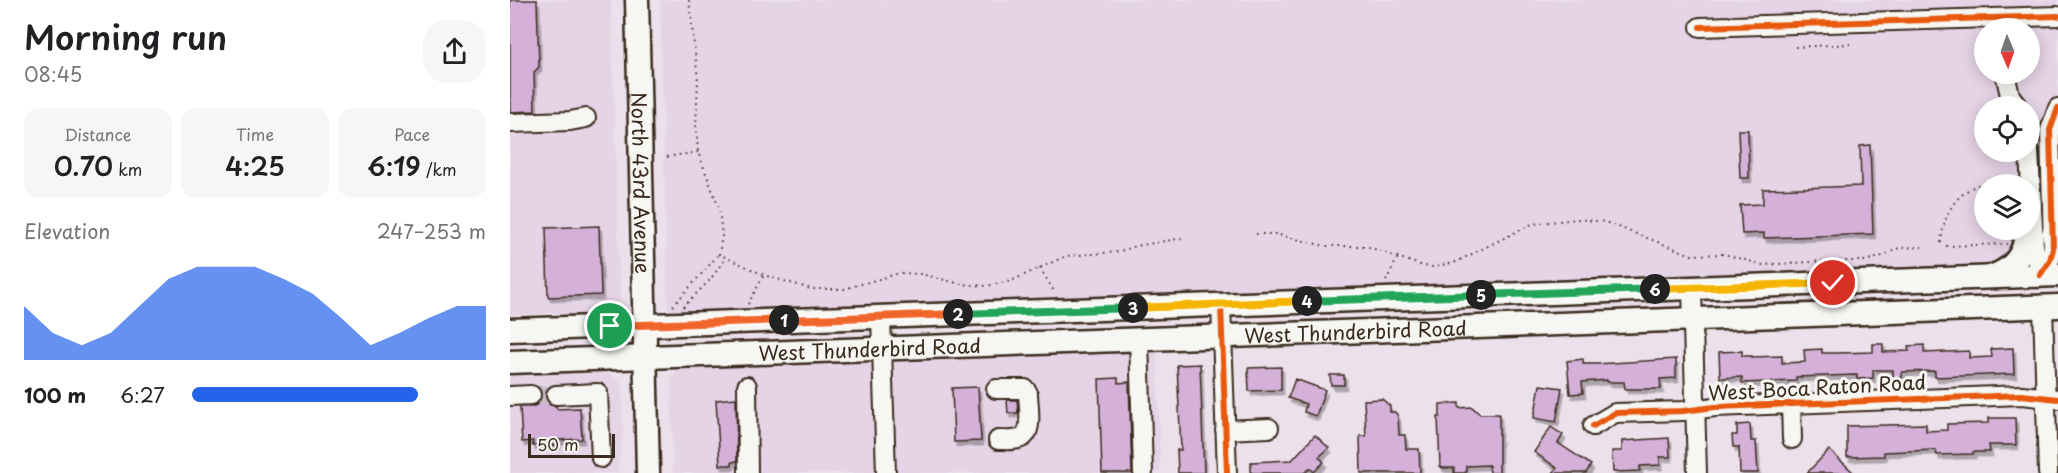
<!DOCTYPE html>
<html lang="en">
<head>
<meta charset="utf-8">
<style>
  body { margin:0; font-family:"Playpen Sans",sans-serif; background:#f6f6f6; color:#202124; height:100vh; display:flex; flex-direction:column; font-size:22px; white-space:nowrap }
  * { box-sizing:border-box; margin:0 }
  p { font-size:20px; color:#757577 }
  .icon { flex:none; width:33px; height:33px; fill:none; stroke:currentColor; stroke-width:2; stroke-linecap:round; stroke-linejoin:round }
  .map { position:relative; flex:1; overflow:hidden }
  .panel { display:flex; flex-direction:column; background:#fff; width:510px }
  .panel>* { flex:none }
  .needle { width:39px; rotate:178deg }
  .tools { position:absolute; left:1464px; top:18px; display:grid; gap:12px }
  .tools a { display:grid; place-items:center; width:66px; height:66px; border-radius:50%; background:#fff; box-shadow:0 3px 15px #0003; font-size:30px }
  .scale { position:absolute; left:18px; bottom:15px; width:87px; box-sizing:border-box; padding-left:6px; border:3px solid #3b2a1e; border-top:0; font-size:16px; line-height:21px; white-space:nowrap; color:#3b2a1e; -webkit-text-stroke:4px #f6f6f2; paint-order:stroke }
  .pin { position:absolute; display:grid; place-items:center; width:51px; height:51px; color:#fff; margin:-26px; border:3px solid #fff; border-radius:50%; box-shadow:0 2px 6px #0007 }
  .km { position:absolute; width:30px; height:30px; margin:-15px; border-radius:50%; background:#222; color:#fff; font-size:16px; line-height:30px; text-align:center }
  .round { display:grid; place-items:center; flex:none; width:63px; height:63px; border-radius:24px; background:#f6f6f6 }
  .head { display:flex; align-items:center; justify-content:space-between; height:102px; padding:0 24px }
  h1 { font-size:33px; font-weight:600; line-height:45px }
  .figures { display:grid; grid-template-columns:repeat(3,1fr); gap:9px; height:102px; padding:6px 24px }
  .figures div { display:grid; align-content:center; border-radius:15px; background:#f6f6f6; text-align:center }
  .figures b { font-size:26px; font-weight:600 }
  .figures small { font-size:16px; font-weight:400 }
  .figures p { font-size:16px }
  .chart { height:168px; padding:12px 24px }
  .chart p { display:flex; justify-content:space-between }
  .chart svg { width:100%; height:108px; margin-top:6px; fill:#2563eb; opacity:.7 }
  ul { padding:0 24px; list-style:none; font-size:20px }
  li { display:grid; grid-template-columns:96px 72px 1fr; align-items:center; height:45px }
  li i { height:15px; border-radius:8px; background:#2563eb }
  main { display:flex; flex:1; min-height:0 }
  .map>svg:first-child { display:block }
  .built { fill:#e5d3e6; fill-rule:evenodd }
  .building { fill:#d5b1da; stroke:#3b2a1e; stroke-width:1.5; filter:url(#shadow) }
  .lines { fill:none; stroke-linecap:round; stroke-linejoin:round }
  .minor-tunnel { stroke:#c9bcc2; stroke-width:18; stroke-dasharray:18 9; stroke-linecap:butt }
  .minor-casing { stroke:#3b2a1e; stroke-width:22 }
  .major-casing { stroke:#3b2a1e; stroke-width:27 }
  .path { stroke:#3b2a1e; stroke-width:2; stroke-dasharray:1.5 4.5; stroke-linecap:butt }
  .minor { stroke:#f6f6f2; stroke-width:18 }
  .major { stroke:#f6f6f2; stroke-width:22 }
  .cycleway-casing { stroke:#f6f6f2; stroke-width:10 }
  .cycleway { stroke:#e8590c; stroke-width:6 }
  .split-1-casing { stroke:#fff; stroke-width:12 }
  .split-2-casing { stroke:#fff; stroke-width:12 }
  .split-3-casing { stroke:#fff; stroke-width:12 }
  .split-4-casing { stroke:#fff; stroke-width:12 }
  .split-5-casing { stroke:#fff; stroke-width:12 }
  .split-6-casing { stroke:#fff; stroke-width:12 }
  .split-7-casing { stroke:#fff; stroke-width:12 }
  .split-1 { stroke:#f0652b; stroke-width:8 }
  .split-2 { stroke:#f0652b; stroke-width:8 }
  .split-3 { stroke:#22a559; stroke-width:8 }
  .split-4 { stroke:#f5b400; stroke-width:8 }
  .split-5 { stroke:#22a559; stroke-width:8 }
  .split-6 { stroke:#22a559; stroke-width:8 }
  .split-7 { stroke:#f5b400; stroke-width:8 }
  .labels { text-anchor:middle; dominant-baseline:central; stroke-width:6; stroke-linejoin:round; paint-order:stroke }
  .street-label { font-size:20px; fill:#3b2a1e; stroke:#f6f6f2 }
</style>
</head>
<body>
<main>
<section class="panel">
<div class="head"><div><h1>Morning run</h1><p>08:45</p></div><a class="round"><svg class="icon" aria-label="share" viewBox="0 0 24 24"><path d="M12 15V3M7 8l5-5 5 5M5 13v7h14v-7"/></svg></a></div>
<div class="figures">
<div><p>Distance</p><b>0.70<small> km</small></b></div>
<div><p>Time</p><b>4:25</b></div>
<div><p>Pace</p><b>6:19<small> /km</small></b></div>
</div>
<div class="chart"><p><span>Elevation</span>247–253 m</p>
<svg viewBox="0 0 160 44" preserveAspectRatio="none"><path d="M0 44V22L10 33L20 38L30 33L40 22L50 11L60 6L70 6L80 6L90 11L100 17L110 27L120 38L130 33L140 27L150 22L160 22V44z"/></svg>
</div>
<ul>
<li><b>100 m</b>6:27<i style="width:77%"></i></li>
</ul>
</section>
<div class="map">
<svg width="1548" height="473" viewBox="0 0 1548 473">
  <defs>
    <filter id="shadow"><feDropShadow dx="2.5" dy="4.5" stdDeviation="0" flood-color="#0004"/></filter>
  </defs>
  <rect width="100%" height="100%" fill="#ece1eb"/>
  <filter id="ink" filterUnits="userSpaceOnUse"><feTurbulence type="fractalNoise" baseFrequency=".0167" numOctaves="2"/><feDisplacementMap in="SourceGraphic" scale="12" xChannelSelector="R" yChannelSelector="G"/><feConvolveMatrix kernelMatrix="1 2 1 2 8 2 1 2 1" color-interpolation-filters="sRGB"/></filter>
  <g filter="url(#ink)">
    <!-- built -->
    <path class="built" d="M0,0H101L110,298L109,304L104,312L97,317L83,318L44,313L0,315Z
      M150,0H1548V268L158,316ZM1474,28H1520V74H1474ZM1474,106H1520V152H1474ZM1474,184H1520V230H1474Z
      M647,349L650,473H163L161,381L170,366L222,363L261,367L294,365L310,360Z
      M91,372L99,373L112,385L113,431L107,473H0V376Z"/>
    <!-- building -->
    <path class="building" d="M0,0H27L29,67L24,72L25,111L0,112Z
      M1228,130H1238L1239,178H1230Z
      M1360,145L1363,234L1254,238V233L1232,234L1230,205L1253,204V189L1351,186L1350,146Z
      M89,226L91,295L38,297L36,228Z
      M1363,344H1373V352L1399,351L1398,346L1414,345V353L1459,351V358L1482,357L1481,349L1503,348L1504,374L1425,377V371L1392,372V378H1383V370H1363V378L1347,379V375L1286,377V381L1232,383V377L1210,378L1209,352L1232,351V356H1242V357L1272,356V363L1295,362L1294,350L1312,349V353H1328L1363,352Z
      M1073,359V364H1086L1166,359V378L1150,379L1151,389H1115L1114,382H1097V380L1072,382L1073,393L1060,394L1057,361Z
      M690,364L694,473H668L667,450H671L667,365Z
      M771,367V390L739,391L738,368Z
      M820,375H834V385H821Z
      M608,378V383L619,382L622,473H592L589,379Z
      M785,379L815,390L806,416L794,412L796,404L778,398Z
      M1030,385L1052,388L1046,422L1024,418Z
      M38,387L35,395L36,401L40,405L46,406L47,409L70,408L72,439L48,440V445L23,446V441L12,442L10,407H22L28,404L32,395L29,388Z
      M468,387L471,441L444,442L442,388Z
      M226,398L227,461L222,462V465H210L206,400Z
      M872,399L880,406V412H885L888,416L889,435H895L896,449H909L910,473H851L850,436H856L854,400Z
      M497,400H507L508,413H498Z
      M949,403V408L962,407L970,414H989V473H980L979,465L956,466V473H944V468H933L930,466L928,417H930V404Z
      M1479,418H1505L1506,445H1479L1480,452H1463V454L1427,455L1426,450L1374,452V456L1337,457V426L1416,424V431L1437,430V424L1479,423Z
      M1240,424L1241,441H1246L1248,473H1230L1229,447H1223L1222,435H1227V425Z
      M1041,427L1053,435L1048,443L1081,465L1076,473H1043L1047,468L1024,452Z
      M805,435L819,448L809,457L814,462L804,472L800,468L795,473H741V462L782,460Z
      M1159,438L1160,457H1150V465L1130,466V471L1103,472L1102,451H1112V441Z
      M1319,450L1344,473H1297Z"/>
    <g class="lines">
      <!-- minor-tunnel -->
      <path class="minor-tunnel" d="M21,395H46"/>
      <!-- minor casing -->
      <g class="minor-casing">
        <path id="minor" d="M1190,27L1548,16
          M1495,74L1500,95L1507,106
          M0,123L60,121L76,118
          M1519,152L1524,246L1530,275
          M1530,275L1540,260L1543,249L1540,130L1548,108
          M1182,288L1187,473
          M711,304L717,473
          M1533,307L1538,473
          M371,317L376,473
          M629,339L633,473
          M237,386L238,473
          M486,389H515L518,393C518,406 525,436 508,439C502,441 494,440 488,440
          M46,395L88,393L91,458
          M0,396L21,395
          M1281,404L1282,439
          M1083,426L1105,413L1173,411L1205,407L1512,395L1548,399
          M715,430L759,428"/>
      </g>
      <!-- major casing -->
      <g class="major-casing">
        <g id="major">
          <path id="s1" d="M127,0L138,473"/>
          <path d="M1520,207V204"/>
          <path d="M1543,234L1548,242"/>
          <path d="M1480,277C1503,270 1516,253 1516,230"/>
          <path d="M0,330L1548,275"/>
          <path id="s2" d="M0,362L1548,306"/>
        </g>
      </g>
      <!-- path -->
      <path class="path" d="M179,0L188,80L186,125L188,152L209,208L212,236L209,254L254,275L301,289H334L390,273L411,274L451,284L476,286L501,281L556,256L608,252L626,246L673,238
        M1285,47L1340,44
        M157,157L188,152
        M746,234H765L815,246H856L913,266L923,267L946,262L1022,224L1067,219L1095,222L1182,255L1214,254L1253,265L1315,261H1354L1370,257L1389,248L1412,247
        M1431,243C1434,204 1455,182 1494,179
        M1436,246L1497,244
        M530,268L545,293
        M876,281L888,257
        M238,304L254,275
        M163,306L209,254
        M173,307L199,281L216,258"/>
      <!-- minor -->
      <use href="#minor" class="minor"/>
      <!-- major -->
      <use href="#major" class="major"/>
      <!-- cycleway casing -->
      <g class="cycleway-casing">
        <path id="cycleway" d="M1190,27L1548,16
          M1530,275L1540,260L1543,249L1540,130L1548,108
          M711,304L717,473
          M1083,426L1105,413L1173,411L1205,407L1512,395L1548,399"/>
      </g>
      <!-- cycleway -->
      <use href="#cycleway" class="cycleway"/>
    </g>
  </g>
  <g class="lines" filter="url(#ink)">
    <!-- split-1 casing -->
    <g class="split-1-casing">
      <path id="split-1" d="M100,326L274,320"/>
    </g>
    <!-- split-2 casing -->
    <g class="split-2-casing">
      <path id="split-2" d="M274,320L448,314"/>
    </g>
    <!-- split-3 casing -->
    <g class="split-3-casing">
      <path id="split-3" d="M448,314L623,308"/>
    </g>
    <!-- split-4 casing -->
    <g class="split-4-casing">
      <path id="split-4" d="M623,308L797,301"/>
    </g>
    <!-- split-5 casing -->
    <g class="split-5-casing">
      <path id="split-5" d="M797,301L971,295"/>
    </g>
    <!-- split-6 casing -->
    <g class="split-6-casing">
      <path id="split-6" d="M971,295L1145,289"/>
    </g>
    <!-- split-7 casing -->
    <g class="split-7-casing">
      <path id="split-7" d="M1145,289L1323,283"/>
    </g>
    <!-- split-1 -->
    <use href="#split-1" class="split-1"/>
    <!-- split-2 -->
    <use href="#split-2" class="split-2"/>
    <!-- split-3 -->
    <use href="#split-3" class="split-3"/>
    <!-- split-4 -->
    <use href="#split-4" class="split-4"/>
    <!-- split-5 -->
    <use href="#split-5" class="split-5"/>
    <!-- split-6 -->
    <use href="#split-6" class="split-6"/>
    <!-- split-7 -->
    <use href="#split-7" class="split-7"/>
  </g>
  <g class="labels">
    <!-- street labels -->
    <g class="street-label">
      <text stroke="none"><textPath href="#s1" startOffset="183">North 43rd Avenue</textPath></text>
      <text stroke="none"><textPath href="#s2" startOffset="846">West Thunderbird Road</textPath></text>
      <text stroke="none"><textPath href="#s2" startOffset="360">West Thunderbird Road</textPath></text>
      <text transform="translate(1307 387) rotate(-3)">West Boca Raton Road</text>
    </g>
  </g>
</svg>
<div class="tools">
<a><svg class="needle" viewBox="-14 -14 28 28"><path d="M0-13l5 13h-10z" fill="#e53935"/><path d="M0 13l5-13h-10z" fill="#757577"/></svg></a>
<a><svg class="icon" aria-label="locate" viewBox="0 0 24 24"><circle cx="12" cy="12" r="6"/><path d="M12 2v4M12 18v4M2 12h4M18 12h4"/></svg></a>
<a><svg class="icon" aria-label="layers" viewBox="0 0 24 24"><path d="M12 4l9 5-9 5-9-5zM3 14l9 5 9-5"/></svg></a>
</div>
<div class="scale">50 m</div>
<div class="pin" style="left:100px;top:326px;background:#1e9e55"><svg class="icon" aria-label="arrive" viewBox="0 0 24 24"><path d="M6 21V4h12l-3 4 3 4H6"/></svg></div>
<div class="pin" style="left:1323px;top:283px;background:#d93025"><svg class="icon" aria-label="check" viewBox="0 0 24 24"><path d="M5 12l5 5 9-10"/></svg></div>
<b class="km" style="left:274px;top:320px">1</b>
<b class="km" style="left:448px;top:314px">2</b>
<b class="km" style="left:623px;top:308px">3</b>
<b class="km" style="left:797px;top:301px">4</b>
<b class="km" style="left:971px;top:295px">5</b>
<b class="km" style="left:1145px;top:289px">6</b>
</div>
</main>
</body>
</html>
